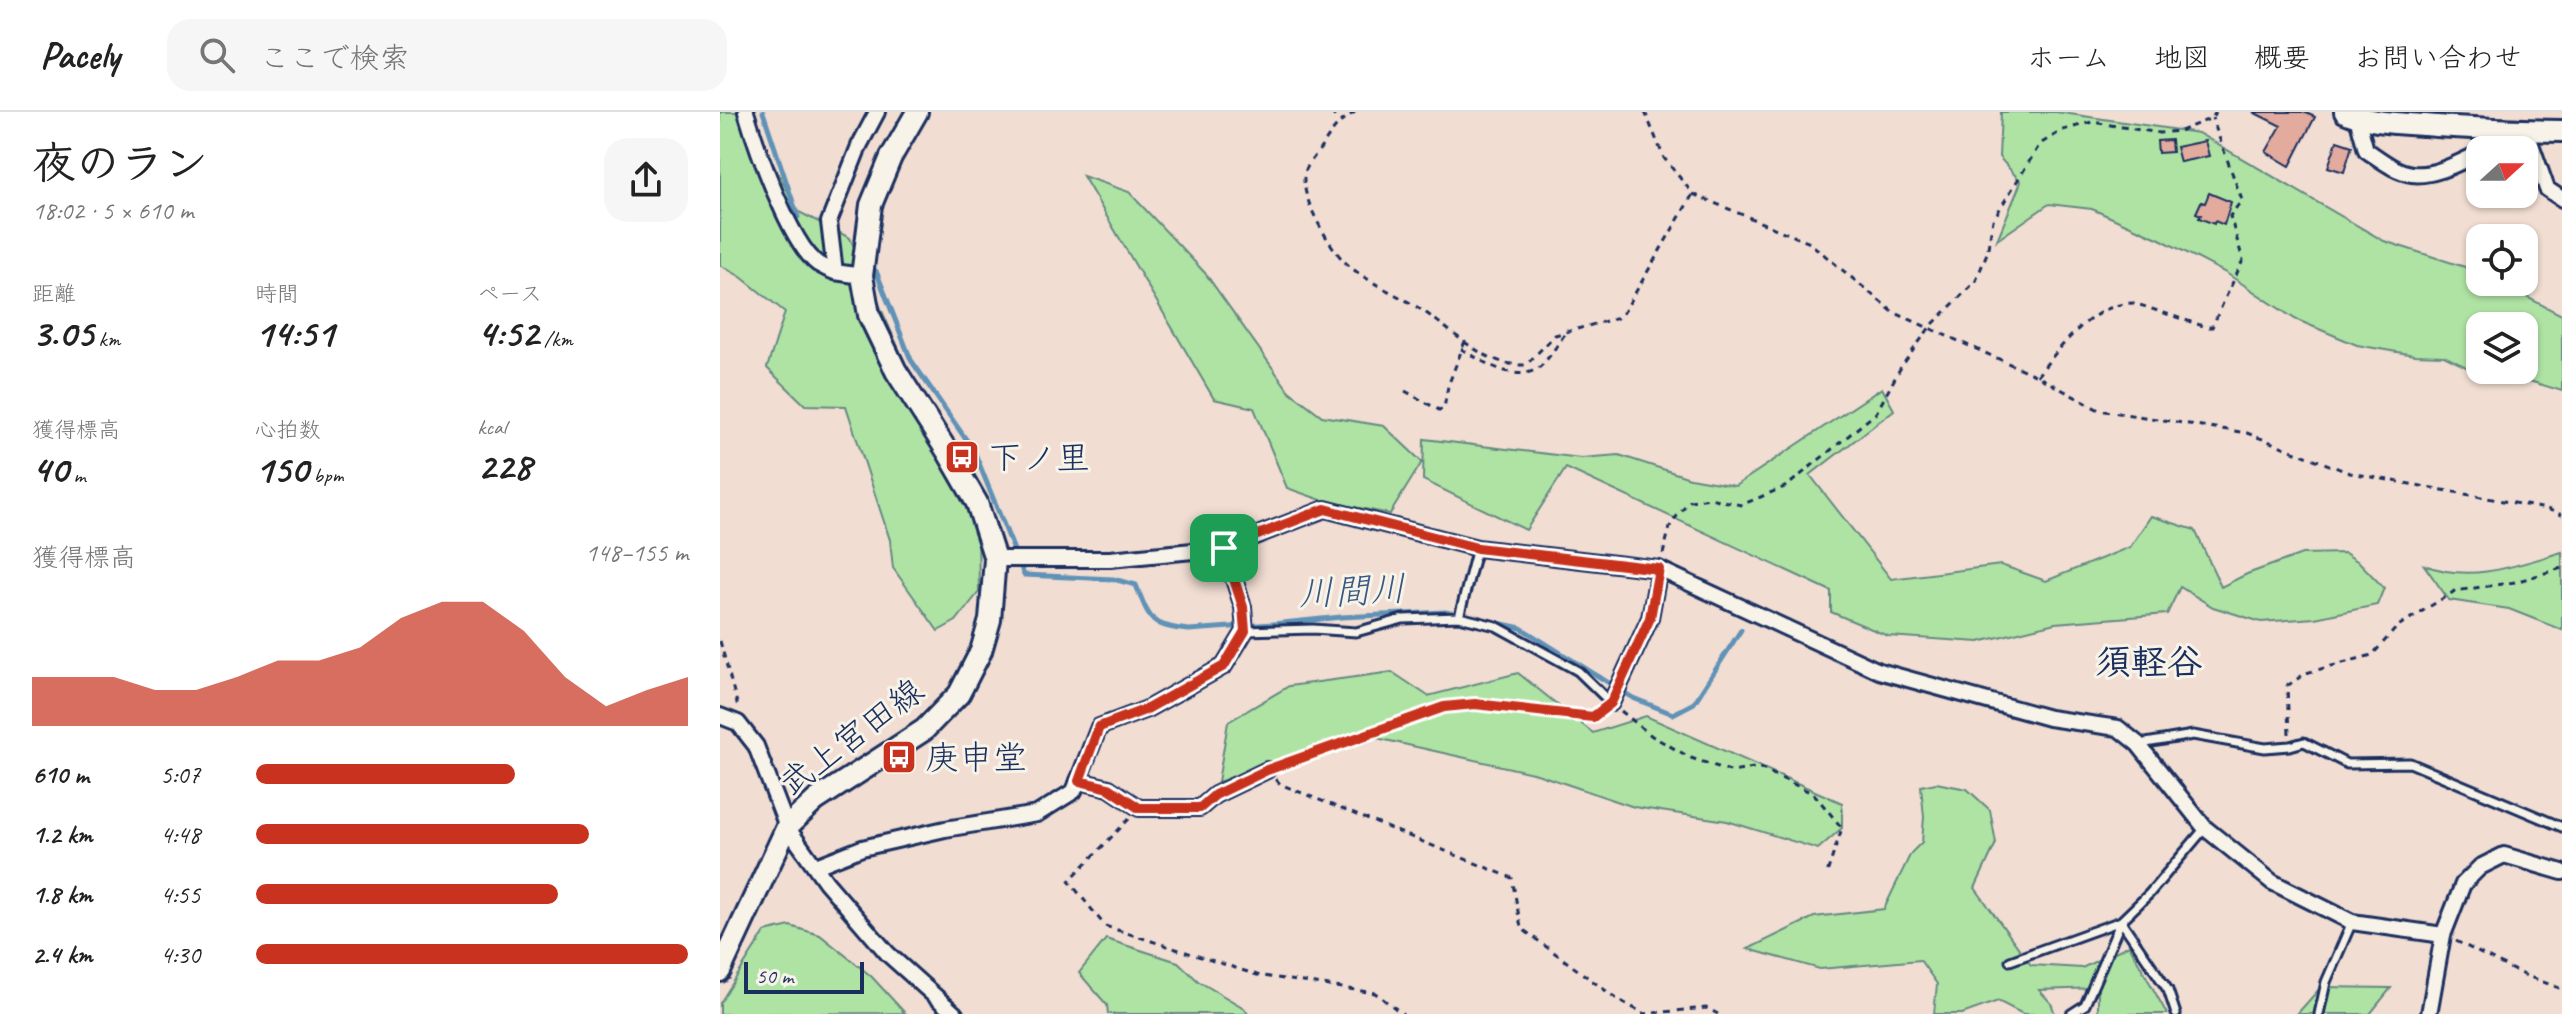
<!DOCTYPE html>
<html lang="ja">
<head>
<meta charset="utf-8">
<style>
  body { margin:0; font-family:Caveat,"Klee One",sans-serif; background:#f6f6f6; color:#222; height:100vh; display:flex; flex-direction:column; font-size:30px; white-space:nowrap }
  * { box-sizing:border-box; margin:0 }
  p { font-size:26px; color:#767676 }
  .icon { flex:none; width:44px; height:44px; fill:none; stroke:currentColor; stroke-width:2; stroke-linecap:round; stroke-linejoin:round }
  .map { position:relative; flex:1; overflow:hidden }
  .panel { display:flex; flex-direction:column; background:#fff; width:720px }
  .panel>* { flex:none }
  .needle { width:52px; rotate:69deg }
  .controls { position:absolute; left:1746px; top:24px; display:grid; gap:16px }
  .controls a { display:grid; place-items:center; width:72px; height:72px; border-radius:16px; background:#fff; box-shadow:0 2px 6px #0004; font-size:40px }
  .scale { position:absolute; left:24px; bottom:20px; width:120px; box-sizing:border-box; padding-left:8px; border:4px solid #1b2f5e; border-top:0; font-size:22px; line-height:28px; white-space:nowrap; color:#1b2f5e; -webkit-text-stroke:6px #f7f3e8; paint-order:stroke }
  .pin { position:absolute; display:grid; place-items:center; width:68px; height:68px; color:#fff; margin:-34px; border-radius:16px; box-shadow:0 4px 12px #0006 }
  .round { display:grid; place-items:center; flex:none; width:84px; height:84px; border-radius:24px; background:#f6f6f6 }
  .head { display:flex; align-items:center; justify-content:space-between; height:136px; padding:0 32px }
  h1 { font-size:44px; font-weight:700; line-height:60px }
  .figures { display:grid; grid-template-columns:repeat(3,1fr); gap:12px; height:136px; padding:8px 32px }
  .figures div { display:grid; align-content:center }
  .figures b { font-size:40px; font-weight:700 }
  .figures small { font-size:22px; font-weight:400 }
  .figures p { font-size:22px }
  .chart { height:224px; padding:16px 32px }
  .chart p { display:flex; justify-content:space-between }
  .chart svg { width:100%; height:144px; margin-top:8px; fill:#c8321e; opacity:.7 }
  ul { padding:0 32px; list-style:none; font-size:26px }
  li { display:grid; grid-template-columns:128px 96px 1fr; align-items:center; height:60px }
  li i { height:20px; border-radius:10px; background:#c8321e }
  header { display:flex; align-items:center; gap:48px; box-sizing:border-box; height:112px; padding:0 40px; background:#fff; border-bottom:2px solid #e0e0e0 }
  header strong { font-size:38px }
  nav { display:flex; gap:44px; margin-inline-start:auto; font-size:28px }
  .search { width:560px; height:72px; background:#f6f6f6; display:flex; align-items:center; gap:20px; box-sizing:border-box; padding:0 28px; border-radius:24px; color:#767676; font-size:30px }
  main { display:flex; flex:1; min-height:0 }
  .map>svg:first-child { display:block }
  .green { fill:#afe3a4; stroke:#658981; stroke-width:2; fill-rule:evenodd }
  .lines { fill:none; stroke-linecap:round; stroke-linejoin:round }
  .stream { stroke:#6192b7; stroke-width:5 }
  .building { fill:#e3aa9e; stroke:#1b2f5e; stroke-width:2 }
  .lane-casing { stroke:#1b2f5e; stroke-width:13 }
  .street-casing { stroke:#1b2f5e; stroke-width:20 }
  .secondary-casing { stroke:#1b2f5e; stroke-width:26 }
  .path { stroke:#1b2f5e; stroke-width:3; stroke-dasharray:6 6; stroke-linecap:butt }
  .lane { stroke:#f7f3e8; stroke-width:7 }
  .street { stroke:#f7f3e8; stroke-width:14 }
  .secondary { stroke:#f7f3e8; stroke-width:20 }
  .route-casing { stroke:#fff; stroke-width:16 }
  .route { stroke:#c8321e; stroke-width:10 }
  .labels { text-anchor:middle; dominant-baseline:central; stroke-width:6; stroke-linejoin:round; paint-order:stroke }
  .poi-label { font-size:34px; fill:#1b2f5e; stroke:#f7f3e8; text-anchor:start }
  .street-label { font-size:34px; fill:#1b2f5e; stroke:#f7f3e8 }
  .water-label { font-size:36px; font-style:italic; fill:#385883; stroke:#f7f3e8 }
  .neighbourhood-label { font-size:36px; font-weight:bold; fill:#1b2f5e; stroke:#f7f3e8 }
</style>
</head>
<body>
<header>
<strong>Pacely</strong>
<div class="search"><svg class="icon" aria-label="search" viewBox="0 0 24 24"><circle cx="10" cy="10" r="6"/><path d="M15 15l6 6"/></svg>ここで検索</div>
<nav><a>ホーム</a><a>地図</a><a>概要</a><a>お問い合わせ</a></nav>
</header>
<main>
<section class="panel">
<div class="head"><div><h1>夜のラン</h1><p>18:02 · 5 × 610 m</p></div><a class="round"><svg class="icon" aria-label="share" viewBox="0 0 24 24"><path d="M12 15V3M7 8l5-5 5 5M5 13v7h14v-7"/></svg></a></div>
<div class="figures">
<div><p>距離</p><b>3.05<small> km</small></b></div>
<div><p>時間</p><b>14:51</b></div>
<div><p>ペース</p><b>4:52<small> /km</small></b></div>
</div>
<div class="figures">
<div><p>獲得標高</p><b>40<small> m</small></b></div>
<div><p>心拍数</p><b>150<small> bpm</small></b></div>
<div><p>kcal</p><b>228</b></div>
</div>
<div class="chart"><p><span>獲得標高</span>148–155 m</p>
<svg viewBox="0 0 160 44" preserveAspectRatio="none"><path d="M0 44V29L10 29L20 29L30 33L40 33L50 29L60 24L70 24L80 20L90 11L100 6L110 6L120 15L130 29L140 38L150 33L160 29V44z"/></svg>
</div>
<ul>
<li><b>610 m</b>5:07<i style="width:60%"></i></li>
<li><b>1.2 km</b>4:48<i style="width:77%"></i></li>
<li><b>1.8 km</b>4:55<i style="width:70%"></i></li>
<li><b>2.4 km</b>4:30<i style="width:100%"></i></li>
</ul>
</section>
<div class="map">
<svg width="1842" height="902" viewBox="0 0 1842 902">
  <rect width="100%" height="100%" fill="#f1ddd2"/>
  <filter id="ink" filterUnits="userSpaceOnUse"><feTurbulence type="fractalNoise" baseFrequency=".0125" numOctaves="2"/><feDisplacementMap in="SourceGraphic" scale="16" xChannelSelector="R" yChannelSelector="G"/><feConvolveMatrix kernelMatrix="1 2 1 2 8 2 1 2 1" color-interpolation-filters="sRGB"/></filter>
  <g filter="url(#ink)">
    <!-- green -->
    <path class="green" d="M0,0H25L79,100L130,126L258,417L259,480L236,509L218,519L173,456L170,428L126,294L85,293L47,256L65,200L21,165L0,153Z
      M1281,0H1336L1478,21L1664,129L1751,157L1760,162V170H1777L1842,203V279L1783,261L1750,257L1724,244L1694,243L1637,233L1575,207L1506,161L1440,127L1372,97L1329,92L1277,128L1301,70L1279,45ZM1760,214H1804V258H1760Z
      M363,64L409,80L485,161L569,279L602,304L664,314L702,350L670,402L604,389L567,376L534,296L494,287Z
      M1162,276L1174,298L1090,363L1171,467L1281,453L1326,469L1410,435L1431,404L1475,418L1501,475L1527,462L1582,442L1625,441L1640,451L1664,476L1657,493L1595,506L1541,510L1493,495L1460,475L1447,502L1335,511L1259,530L1168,524L1111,500V479L846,356L806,418L703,368L704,327L861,346L899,343L970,366L1015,374Z
      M1842,440V518L1789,497L1729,488L1704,453C1752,471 1795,454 1842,440Z
      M672,560L708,584L798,561L873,621L926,604L1122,691V716L1098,737L1007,709L914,695L817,662L652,625L615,629L498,670L508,610L569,574Z
      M1216,671L1247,677L1270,698L1276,731L1255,776L1311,853L1362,856L1409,833L1447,902H1378V876L1319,878L1331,891L1335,902H1303L1278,889L1242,902H1214L1217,872L1200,848L1100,857L1028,837L1094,805L1164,797L1191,741L1202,730L1204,705L1201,674Z
      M70,814L100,823L151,864L185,901L0,902V891L45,820Z
      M386,827L458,850L478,869L524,896L528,902H388L387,893L359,861Z
      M1601,875L1671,876L1650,902H1577Z"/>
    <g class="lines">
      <!-- stream -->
      <path class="stream" d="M43,0L78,105
        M156,159L191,248L254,339L304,463L393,467L416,473C430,508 430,514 469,518L553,512L621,505L725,500L740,503
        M769,509L801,516L913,586L953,602L974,591L1021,518"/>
    </g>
    <!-- building -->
    <path class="building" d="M1533,0H1584L1595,5L1570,54L1546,40L1561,14Z
      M1451,28L1452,40L1438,41L1437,29Z
      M1485,29L1489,44L1460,50L1456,35Z
      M1617,29L1632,34L1624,60L1608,55Z
      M1489,81L1511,90L1504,113L1495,109L1494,112L1479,106L1481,103L1476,101L1481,90L1485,91Z"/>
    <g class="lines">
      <!-- lane casing -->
      <g class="lane-casing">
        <path id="lane" d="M739,505L757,436
          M525,519L593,517L636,520L683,507L739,505L776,514L858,559L891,591
          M1420,632L1473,623L1545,636L1570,634L1584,630L1627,652L1690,651L1842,715
          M1290,849L1401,809L1429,782L1485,716
          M1351,902L1365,893L1401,809L1448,878L1456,902
          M1599,902L1606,870L1632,810"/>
      </g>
      <!-- street casing -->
      <g class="street-casing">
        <path id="street" d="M26,0C36,34 70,132 98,152C103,155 109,158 115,160
          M1637,5L1646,38C1660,47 1675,60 1692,62C1714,65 1740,50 1760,41
          M1806,18L1827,77L1842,87
          M1765,38L1772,35L1771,18
          M142,164L115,160L109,110L139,34L157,0
          M275,447H390L504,436L605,397L757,436L939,457L1159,559L1329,606L1398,616L1418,632L1485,716L1552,770L1632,810L1723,823
          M891,591L930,506L939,457
          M0,604L18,611L36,634L67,715L106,770L168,842L235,902
          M359,669L389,676L419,696H480L495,683L547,658
          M96,754L142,736L225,717L317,702L354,679L379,615L427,597L504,554L525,519L523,495L504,436
          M1709,902L1723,823L1743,772L1760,755L1784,743L1842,760"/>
      </g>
      <!-- secondary casing -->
      <g class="secondary-casing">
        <path id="secondary" d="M1625,0C1650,11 1678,11 1705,13C1751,17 1796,18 1842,19
          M0,859L67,715L96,688L204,618L239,582L261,539L270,508L275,447L257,391L227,339L176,259L149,203L142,164L151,93L171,45L197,0"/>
      </g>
      <!-- path -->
      <path class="path" d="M611,0L619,9
        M635,0C617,11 614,17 602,34C597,42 588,51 585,60C578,82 608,132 623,148C643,169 676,181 700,197C733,218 764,255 806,253L835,223L897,206L904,200L973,82
        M925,0L944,46L973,82L1090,131L1173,200L1317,264L1379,298L1527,321L1630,361L1827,397L1842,403
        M741,237C763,249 799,275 822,253C832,242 840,229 848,217
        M1317,264C1341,234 1373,191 1414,191L1486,215H1492L1523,148L1510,104L1522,88L1492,6
        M685,279L719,298L724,296L728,274L745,229
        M943,442L951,411L970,389L990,386L1021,393L1067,374L1156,301L1181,255L1210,215L1256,169L1267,141L1273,108L1320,32L1343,18L1372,10L1439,21L1460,19L1492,6L1496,0
        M0,529L18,595
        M901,599L932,624L971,646L1013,660L1038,655L1094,682L1122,716L1107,761
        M1569,622L1567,574L1586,561L1652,543L1678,514L1735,479L1795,470L1842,456
        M561,653L724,595L755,592L873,605L880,600
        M556,667L560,672L792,766L801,816L897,887L923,901
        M409,707L349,769L385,814L537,863L655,881L683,902
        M1736,829L1799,861L1842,877
        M922,902L986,896L998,902"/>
      <!-- lane -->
      <use href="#lane" class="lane"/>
      <!-- street -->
      <use href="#street" class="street"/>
      <!-- secondary -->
      <use href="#secondary" class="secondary"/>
    </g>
  </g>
  <g class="lines" filter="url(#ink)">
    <!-- route casing -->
    <g class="route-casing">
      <path id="route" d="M605,397L757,436L939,457L930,506L891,591L873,605L755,592L724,595L547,658L495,683L480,696H419L389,676L359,669L379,615L427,597L504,554L525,519L523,495L504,436Z"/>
    </g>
    <!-- route -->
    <use href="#route" class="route"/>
  </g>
  <!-- icons -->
  <defs>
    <g id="bus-square" transform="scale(1.8)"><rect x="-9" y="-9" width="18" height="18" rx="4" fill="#c8321e" stroke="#f7f3e8"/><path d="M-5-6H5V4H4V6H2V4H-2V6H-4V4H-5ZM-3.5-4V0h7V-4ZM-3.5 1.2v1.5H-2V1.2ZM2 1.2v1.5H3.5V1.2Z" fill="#fff"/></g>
  </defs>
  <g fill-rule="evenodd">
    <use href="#bus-square" x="242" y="345"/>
    <use href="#bus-square" x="179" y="645"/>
  </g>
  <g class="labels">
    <!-- poi labels -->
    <g class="poi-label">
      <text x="268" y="345">下ノ里</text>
      <text x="205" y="645">庚申堂</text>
    </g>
    <!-- street labels -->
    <g class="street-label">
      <text transform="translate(131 625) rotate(-37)">武上宮田線</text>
    </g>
    <!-- water labels -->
    <g class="water-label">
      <text transform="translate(632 479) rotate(-3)">川間川</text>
    </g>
    <!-- neighbourhood labels -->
    <g class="neighbourhood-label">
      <text x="1429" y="550">須軽谷</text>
    </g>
  </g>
</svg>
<div class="controls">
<a><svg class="needle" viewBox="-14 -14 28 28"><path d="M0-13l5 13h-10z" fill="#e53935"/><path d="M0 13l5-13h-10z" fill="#767676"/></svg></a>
<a><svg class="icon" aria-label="locate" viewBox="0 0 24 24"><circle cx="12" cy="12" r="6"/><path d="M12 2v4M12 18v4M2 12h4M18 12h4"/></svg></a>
<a><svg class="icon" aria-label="layers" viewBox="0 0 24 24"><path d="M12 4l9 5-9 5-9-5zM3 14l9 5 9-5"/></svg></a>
</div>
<div class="scale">50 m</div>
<div class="pin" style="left:504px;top:436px;background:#1e9e55"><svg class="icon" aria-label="arrive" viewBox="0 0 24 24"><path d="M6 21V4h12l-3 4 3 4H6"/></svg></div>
</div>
</main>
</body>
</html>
